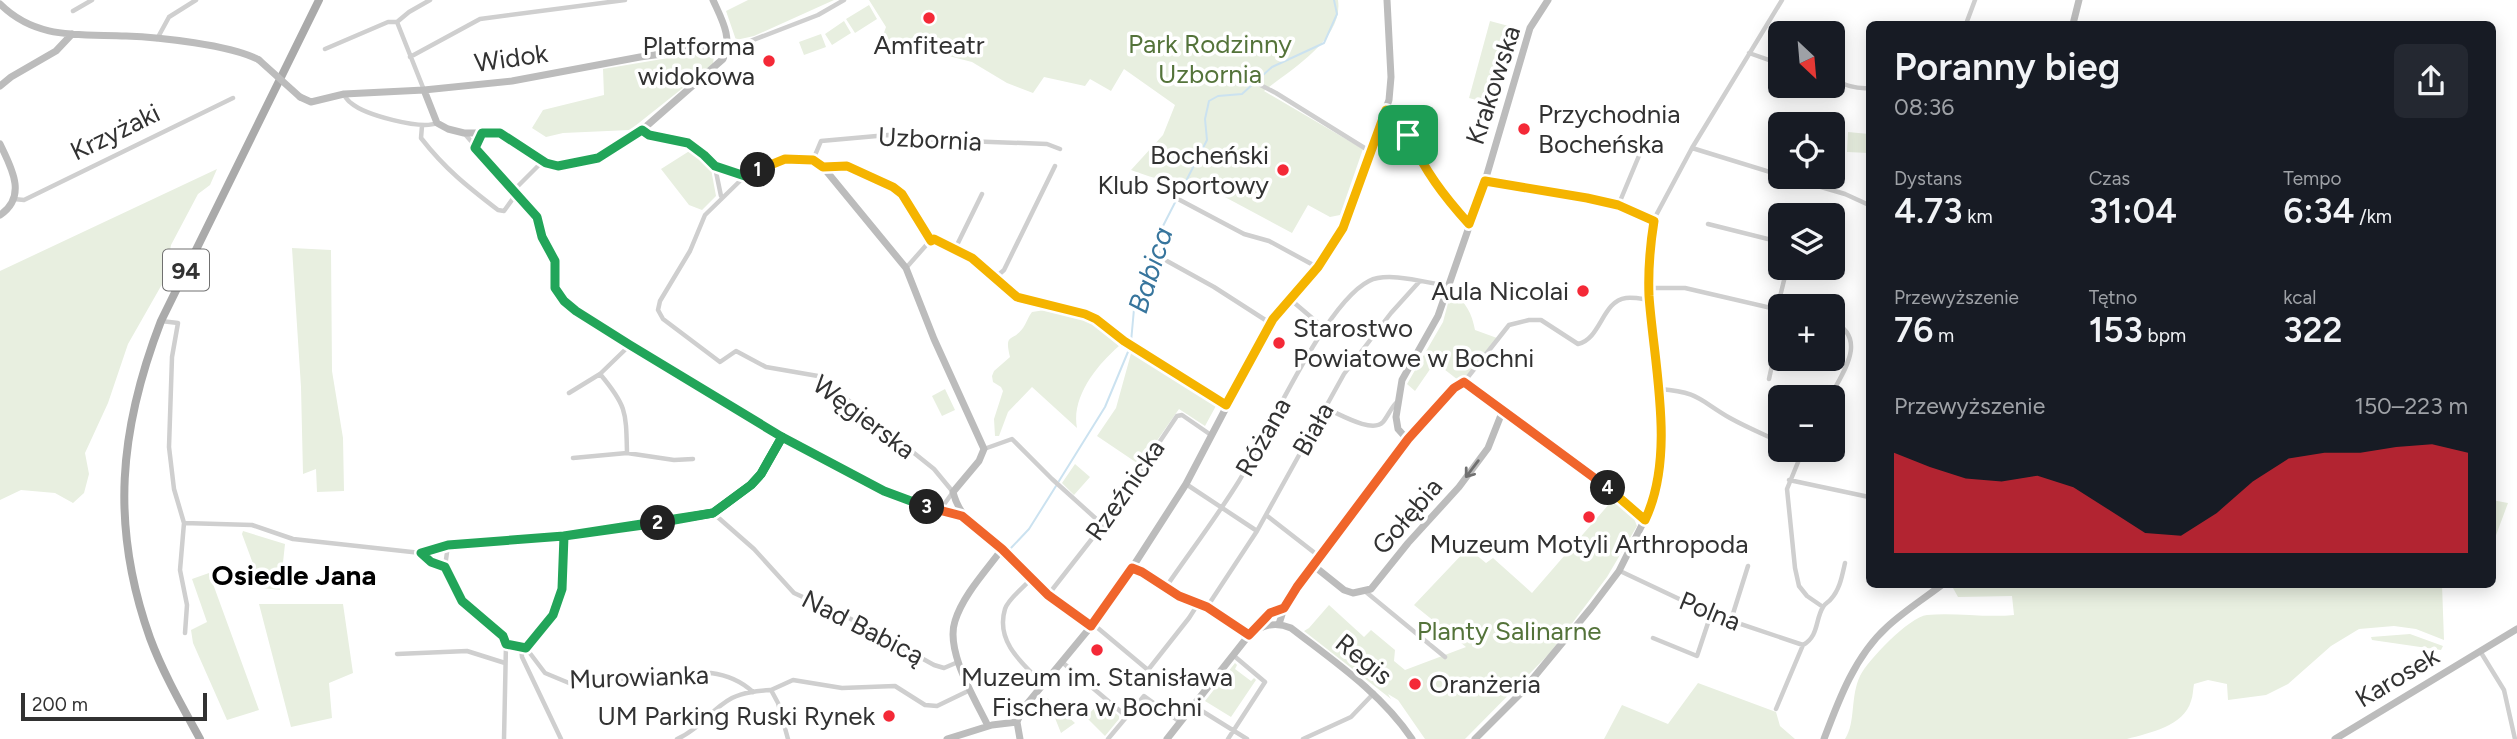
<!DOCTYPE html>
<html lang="pl">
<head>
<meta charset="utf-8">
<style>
  body { margin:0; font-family:Figtree,sans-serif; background:#242831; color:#f1f3f6; height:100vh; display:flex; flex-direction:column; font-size:26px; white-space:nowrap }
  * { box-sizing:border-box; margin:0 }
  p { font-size:23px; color:#9ea1a6 }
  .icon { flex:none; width:38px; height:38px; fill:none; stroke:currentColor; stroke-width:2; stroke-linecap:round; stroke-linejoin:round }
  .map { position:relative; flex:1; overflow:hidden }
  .details { position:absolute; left:1866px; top:21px; width:630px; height:567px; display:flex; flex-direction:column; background:#171b24; border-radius:10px; box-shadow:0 4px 18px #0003 }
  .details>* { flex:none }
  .needle { width:46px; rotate:154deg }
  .controls { position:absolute; left:1768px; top:21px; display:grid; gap:14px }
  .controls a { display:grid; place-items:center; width:77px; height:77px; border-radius:10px; background:#171b24; box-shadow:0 4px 18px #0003; font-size:35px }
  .scale { position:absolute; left:21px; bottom:18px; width:186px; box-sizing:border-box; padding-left:7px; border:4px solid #323232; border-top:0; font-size:19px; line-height:24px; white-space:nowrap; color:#323232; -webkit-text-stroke:5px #fff; paint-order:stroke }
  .pin { position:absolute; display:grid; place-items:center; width:60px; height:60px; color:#fff; margin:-30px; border-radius:14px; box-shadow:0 4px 10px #0006 }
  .km { position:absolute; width:35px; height:35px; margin:-18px; border-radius:50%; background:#222; color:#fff; font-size:19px; line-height:35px; text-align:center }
  .round { display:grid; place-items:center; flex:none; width:74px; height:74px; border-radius:10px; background:#242831 }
  .head { display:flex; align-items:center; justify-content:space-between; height:119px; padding:0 28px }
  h1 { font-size:38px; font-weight:600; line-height:52px }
  .stats { display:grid; grid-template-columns:repeat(3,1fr); gap:10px; height:119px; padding:7px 28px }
  .stats div { display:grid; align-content:center }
  .stats b { font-size:35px; font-weight:600 }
  .stats small { font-size:19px; font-weight:400 }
  .stats p { font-size:19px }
  .chart { height:196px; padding:14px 28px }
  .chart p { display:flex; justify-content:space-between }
  .chart svg { width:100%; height:126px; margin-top:7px; fill:#f42937; opacity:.7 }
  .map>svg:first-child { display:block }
  .green { fill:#e8efe0 }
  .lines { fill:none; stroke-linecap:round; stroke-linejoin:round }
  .stream { stroke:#cbe2f0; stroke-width:2 }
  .street { stroke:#cfcfcf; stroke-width:4.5 }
  .secondary { stroke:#bcbcbc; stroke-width:7 }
  .primary { stroke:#aaa; stroke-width:8 }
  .secondary-bridge { stroke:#bcbcbc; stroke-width:7 }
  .oneway { stroke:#707070 }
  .split-1-casing { stroke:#fff; stroke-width:14 }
  .split-2-casing { stroke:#fff; stroke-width:14 }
  .split-3-casing { stroke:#fff; stroke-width:14 }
  .split-4-casing { stroke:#fff; stroke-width:14 }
  .split-5-casing { stroke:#fff; stroke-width:14 }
  .split-1 { stroke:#f5b400; stroke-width:9 }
  .split-2 { stroke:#22a559; stroke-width:9 }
  .split-3 { stroke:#22a559; stroke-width:9 }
  .split-4 { stroke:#f0652b; stroke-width:9 }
  .split-5 { stroke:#f5b400; stroke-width:9 }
  .poi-dot { fill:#f42937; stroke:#fff; stroke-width:2.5 }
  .labels { text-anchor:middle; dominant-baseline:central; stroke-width:7; stroke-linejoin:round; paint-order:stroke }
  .shield { fill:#fff; stroke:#707070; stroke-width:2 }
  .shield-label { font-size:24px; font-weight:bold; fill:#323232 }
  .park-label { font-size:26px; fill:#54733a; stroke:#fff }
  .poi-label { font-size:26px; fill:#323232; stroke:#fff; text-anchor:end }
  .street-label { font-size:26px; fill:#323232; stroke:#fff }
  .water-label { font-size:28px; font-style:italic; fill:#37759d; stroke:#fff }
  .neighbourhood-label { font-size:28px; font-weight:bold; fill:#000; stroke:#fff }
</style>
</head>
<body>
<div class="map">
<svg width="2517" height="739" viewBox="0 0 2517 739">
  <rect width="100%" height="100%" fill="#fff"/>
  <!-- green -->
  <path class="green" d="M748,0H834L754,36L736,40L726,11Z
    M869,0H1338C1344,39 1290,70 1264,91L1363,149L1340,215L1330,217L1308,205L1292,233L1195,181C1179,188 1148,176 1131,170L1163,135L1175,105L1124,69L1111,91L1090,79L1085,86L1044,77L1033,93L1007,83L972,62L910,46L880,44L886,27Z
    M869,5L877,19L855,33L846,19Z
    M844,21L851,33L832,45L825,34Z
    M1490,21L1516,28L1495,105L1469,98Z
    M821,34L826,47L804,55L799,42Z
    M704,52H709L714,56L713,64L630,130L563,133L546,137L532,128L543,110L604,95L603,69Z
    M1848,132L1869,134V153L1847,152Z
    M691,150L711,169L716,196L702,210L689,205L661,169Z
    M217,169L210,185L198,194L171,245L165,279L128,344L108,403L85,453L89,474L84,493L73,503L55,493L21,490L0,500V271Z
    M292,248L331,250L332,371L343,438L344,491L317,492L316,469L303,474L301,387Z
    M1451,292C1466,301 1472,314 1475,330L1497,338L1466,378L1458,380L1435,362L1415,391L1407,384L1443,322Z
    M1045,310L1089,321L1119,346C1097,365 1071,397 1077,428L1032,387L1008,412L999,436H995L994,419L1003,391L1001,387L993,382L992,376L994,371L1010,357C1004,332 1012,343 1023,328C1026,324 1028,317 1032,312Z
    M1136,348L1217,404L1205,426L1179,409L1140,465L1097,436L1116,408L1132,350Z
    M945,389L955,410L942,416L932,396Z
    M1075,464L1090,477L1074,495L1062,483Z
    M2492,500L2508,503L2492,546Z
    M1616,501L1633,516L1637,526L1607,577L1549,654L1465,739H1425L1398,700L1388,694L1391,699L1304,631L1309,628L1329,605L1364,637L1371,630L1395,650L1394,661L1405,670L1466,647L1414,605L1468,548L1486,563L1493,558L1532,593L1610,503Z
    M243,531L285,544L280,590L262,588L242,534Z
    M209,573L259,710L227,720L193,643L191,630L207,622L192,579Z
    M1958,585H2442L2444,640L2416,629L2394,626L2359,629L2331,646L2288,684L2266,695L2228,700L2227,684L2208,680L2194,684C2193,689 2193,696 2191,701C2184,726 2149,733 2127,739H1845C1856,722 1850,697 1860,676C1868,660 1909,617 1927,615C1953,612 1986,618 2014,615L2012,596L1958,597L1953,588Z
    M259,604H343L353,673L329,683L332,718L291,727Z
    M2410,634L2443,646L2441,650L2372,640L2371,637Z
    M1235,663L1237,665L1235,669L1251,681L1254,678L1256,680L1231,717L1205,701Z
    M1698,683L1776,712L1780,726L1795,739H1604L1622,705L1668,724Z
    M1047,698L1075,723L1061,733Z
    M1101,701L1119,716V719L1105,736L1086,717Z"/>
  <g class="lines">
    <!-- stream -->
    <path class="stream" d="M1131,342L1134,309L1159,262L1163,226L1207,140L1205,119L1209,101L1218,96L1242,94L1272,67L1324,43L1337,14L1334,0
      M1059,481L1105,407L1130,347
      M1010,549L1029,529L1056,486"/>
    <!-- street -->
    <path class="street" d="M73,11L92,0
      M397,22L424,90
      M397,22L409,12L430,0
      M1966,24L1975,0
      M157,39L169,17L196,0
      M325,49L388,22H397
      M727,50L818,15L844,0
      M1749,53L1780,64
      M410,57L480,19L625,0
      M1249,79L1276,93L1371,152
      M1832,79C1845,85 1855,89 1869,88
      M344,95C346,98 348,101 351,103C365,115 421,130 437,123
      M422,126L421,138C445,169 468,187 498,210L504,211L517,193
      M464,133L537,217L542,237L555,261V288L564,301L576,311L782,437L851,475L908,501L962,515
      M475,148L482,133
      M1692,148L1780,175
      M813,160L821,141L888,135L938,140L1047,144L1060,149
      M715,167L721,196
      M823,167L847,166L893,187L902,194L931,241
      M744,177L705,215L690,251L660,301L658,310L663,319L720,362L736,351L766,367L818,376L934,469L953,492L940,510
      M1787,177L1845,194L1869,205
      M514,190L542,162
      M14,199L24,200L233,98
      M1178,199L1244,234L1269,241L1317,267
      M1618,206L1646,139
      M1653,221L1692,148L1782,0
      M1708,224L1780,242
      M955,249L982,194
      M1167,261L1214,287L1270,323
      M906,268L929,242L934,239L972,258L1017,297L1085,314L1095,319L1124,341L1226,405
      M995,278L1004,270L1055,166
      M1650,288H1685L1780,310
      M1291,300L1325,329
      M1777,309L1787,268
      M161,321L178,323L172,357L169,447L174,489L184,523L180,570L187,605L185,633
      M600,374C627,406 626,412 627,453
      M1769,379L1780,329
      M1464,382L1509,325L1529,320H1541L1578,344C1601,339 1602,301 1626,298C1634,297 1642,299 1649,300
      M1660,389C1699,392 1699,400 1730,418C1746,427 1763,434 1780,442
      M569,393L600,374L630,345
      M1830,397C1843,372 1869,338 1832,321
      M1325,408C1338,413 1372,434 1383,422C1388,416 1391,408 1396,403
      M984,449L1012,439L1052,479L1103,525
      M1803,450L1787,489L1795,568L1799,586L1807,596L1823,607
      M573,458L627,453L674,460L693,459
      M1789,480L1869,497
      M1186,484L1257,531
      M713,513L754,549L794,593L849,618L934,665L944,668L958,662
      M1266,515L1320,557
      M184,523L252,525L293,539L421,553L448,545L562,536L685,519L713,513L751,485L768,466L782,437
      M1002,549L1048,595L1091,626
      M422,554L431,562L445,567L448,545
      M445,567L462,601L503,636L506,644L504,739
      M1132,568L1179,596L1207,607L1249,635
      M1620,571L1711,614L1803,645
      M1030,580C1023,588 1008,599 1005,609C995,642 1023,664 1043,684
      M1166,587C1190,552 1216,518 1239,481C1268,434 1324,304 1369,281C1388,271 1427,283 1448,286
      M1366,592L1445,657
      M1048,595L1109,517L1177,416L1182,415L1211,435
      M1207,607L1257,531L1344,374L1391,313L1419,282
      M1731,620L1748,566
      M1093,624L1148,670L1189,618L1198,604
      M1653,638L1697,656L1711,614
      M506,644L526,648L545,673L569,683L711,673C727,675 742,682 753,692
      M521,647L522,657L561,739
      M526,648L553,615L562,589L564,536
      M2480,651L2504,690L2515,739
      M397,654L467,651L505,663
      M1062,662L1126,716
      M771,690L793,680L842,688L895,686L925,705L937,706L966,692
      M1194,706L1247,739
      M1776,709L1803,645C1819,636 1815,620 1823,607C1825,603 1829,602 1831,599C1840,589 1842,576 1845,563
      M677,739C699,730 711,709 732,698C744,692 758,691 771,690L778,703L788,739
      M1108,739L1144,696L1180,722
      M1228,739L1265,682L1233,655
      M1303,739L1351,717L1374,693"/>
    <!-- secondary -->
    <path class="secondary" d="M0,4C36,40 79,34 126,36C158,37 232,45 259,60
      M2073,24L2079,0
      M0,86L11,77L56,51L72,34
      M424,90L437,123L448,129L464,133H501L546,164L558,166L598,158L615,148L642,130L723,59C733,38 722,20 713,0
      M300,97L311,102L344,94L424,90L512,81L640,57L712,47L727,50
      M1386,110L1400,117L1425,171L1446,200L1469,224
      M642,130L649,135L688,143L704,155L714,166L745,176C770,164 797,149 823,167L906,268L934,339L984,449L979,461L953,492C960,520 981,531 1002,549C986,571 963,595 955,621C945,651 975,699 988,726
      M0,144C11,167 28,196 0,215
      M1407,439L1398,429L1396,417L1402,380L1438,316L1485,181L1530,28L1548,0
      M1314,566L1344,590L1353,593L1371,589L1408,543L1459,487L1488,448L1503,410
      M1279,624L1284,608L1297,587L1407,439L1454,388L1464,382L1578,465L1645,520
      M1256,627L1270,613L1284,608
      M947,739L992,725L1017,722
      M1020,739L1017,722L1022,710L1093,624L1132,568L1186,484L1270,324L1318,267L1343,228L1389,100L1391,77L1387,0
      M1167,739L1249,635C1262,625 1275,621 1291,628C1335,662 1381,693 1412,739
      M1475,739L1521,693L1591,608L1619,571L1653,503L1658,478L1661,406L1649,288L1653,221L1618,206L1587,198L1485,181
      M1824,739C1839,699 1855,656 1887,627C1904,611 1925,598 1943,584
      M2335,739L2517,629"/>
    <!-- primary -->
    <path class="primary" d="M200,739C182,706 163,673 150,638C110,526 119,430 161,321L319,0"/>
    <!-- secondary-bridge -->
    <path class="secondary-bridge" d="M259,60L300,97"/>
  </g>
  <!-- one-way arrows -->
  <defs><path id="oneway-shaft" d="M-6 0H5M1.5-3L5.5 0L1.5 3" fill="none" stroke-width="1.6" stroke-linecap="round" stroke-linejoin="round" transform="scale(1.75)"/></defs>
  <use class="oneway" href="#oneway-shaft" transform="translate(1472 469) rotate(127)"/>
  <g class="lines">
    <!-- split-1 casing -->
    <g class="split-1-casing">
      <path id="split-1" d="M758,170L785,159L813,160L823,167L847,166L893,187L902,194L931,241L934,239L972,258L1017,297L1085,314L1096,319L1124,341L1226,405L1273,319L1318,267L1343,228L1386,110L1400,117L1408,135"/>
    </g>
    <!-- split-2 casing -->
    <g class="split-2-casing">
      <path id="split-2" d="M658,523L713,513L751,485L761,474L782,437L630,345L576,311L564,301L555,288V261L542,237L537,217L475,148L482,133H500L546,163L558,166L598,158L642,130L649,135L688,143L704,155L715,166L745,176L758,170"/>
    </g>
    <!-- split-3 casing -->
    <g class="split-3-casing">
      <path id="split-3" d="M658,523L564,536L448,545L421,553L431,562L445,567L462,601L503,636L506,644L526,648L553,615L562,589L564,536L713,513L751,485L761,474L782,437L884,491L927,507"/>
    </g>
    <!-- split-4 casing -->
    <g class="split-4-casing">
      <path id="split-4" d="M927,507L962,516L1002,549L1048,595L1091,626L1132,568L1142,572L1179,596L1207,607L1249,635L1270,613L1284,608L1297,587L1408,439L1454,388L1464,382L1608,488"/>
    </g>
    <!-- split-5 casing -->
    <g class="split-5-casing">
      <path id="split-5" d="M1408,135C1426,172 1442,194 1469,224L1485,181L1587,198L1618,205L1654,221C1650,246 1648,271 1649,296C1654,366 1676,455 1645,520L1608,488"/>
    </g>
    <!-- split-1 -->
    <use href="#split-1" class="split-1"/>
    <!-- split-2 -->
    <use href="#split-2" class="split-2"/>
    <!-- split-3 -->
    <use href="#split-3" class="split-3"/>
    <!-- split-4 -->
    <use href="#split-4" class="split-4"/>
    <!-- split-5 -->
    <use href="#split-5" class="split-5"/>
  </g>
  <!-- markers -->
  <g class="poi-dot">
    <circle cx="929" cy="18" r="7"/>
    <circle cx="769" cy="61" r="7"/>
    <circle cx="1524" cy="129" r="7"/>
    <circle cx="1283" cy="170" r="7"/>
    <circle cx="1583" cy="291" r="7"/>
    <circle cx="1279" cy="343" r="7"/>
    <circle cx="1589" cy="517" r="7"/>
    <circle cx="1097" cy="650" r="7"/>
    <circle cx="1415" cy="684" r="7"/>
    <circle cx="889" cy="716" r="7"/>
  </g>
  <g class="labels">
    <!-- shield labels -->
    <rect class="shield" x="163" y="249.5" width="46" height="41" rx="5"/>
    <g class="shield-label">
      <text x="186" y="270">94</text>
    </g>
    <!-- park labels -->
    <g class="park-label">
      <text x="1210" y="44">Park Rodzinny<tspan x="1210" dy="30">Uzbornia</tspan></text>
      <text x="1509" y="631">Planty Salinarne</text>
    </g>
    <!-- poi labels -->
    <g class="poi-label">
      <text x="929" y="45" text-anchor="middle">Amfiteatr</text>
      <text x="755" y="46">Platforma<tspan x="755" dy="30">widokowa</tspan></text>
      <text x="1538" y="114" text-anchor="start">Przychodnia<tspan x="1538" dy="30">Bocheńska</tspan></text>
      <text x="1269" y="155">Bocheński<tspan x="1269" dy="30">Klub Sportowy</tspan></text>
      <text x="1569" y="291">Aula Nicolai</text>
      <text x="1293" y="328" text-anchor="start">Starostwo<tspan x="1293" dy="30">Powiatowe w Bochni</tspan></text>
      <text x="1589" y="544" text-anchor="middle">Muzeum Motyli Arthropoda</text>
      <text x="1097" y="677" text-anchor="middle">Muzeum im. Stanisława<tspan x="1097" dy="30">Fischera w Bochni</tspan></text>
      <text x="1429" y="684" text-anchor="start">Oranżeria</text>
      <text x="875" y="716">UM Parking Ruski Rynek</text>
    </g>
    <!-- street labels -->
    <g class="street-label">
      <text transform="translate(511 58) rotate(-8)">Widok</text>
      <text transform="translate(1493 85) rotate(-72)">Krakowska</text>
      <text transform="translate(115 132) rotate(-26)">Krzyżaki</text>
      <text transform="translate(930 139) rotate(3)">Uzbornia</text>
      <text transform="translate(864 417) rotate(37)">Węgierska</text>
      <text transform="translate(1313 429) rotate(-61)">Biała</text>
      <text transform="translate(1263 437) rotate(-61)">Różana</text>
      <text transform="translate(1125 490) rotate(-55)">Rzeźnicka</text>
      <text transform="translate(1407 516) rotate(-49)">Gołębia</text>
      <text transform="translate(1710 611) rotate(22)">Polna</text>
      <text transform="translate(863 627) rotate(27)">Nad Babicą</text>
      <text transform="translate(1364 659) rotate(39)">Regis</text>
      <text transform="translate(639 677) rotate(-2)">Murowianka</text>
      <text transform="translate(2397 677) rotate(-31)">Karosek</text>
    </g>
    <!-- water labels -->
    <g class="water-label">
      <text transform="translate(1150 270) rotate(-72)">Babica</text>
    </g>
    <!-- neighbourhood labels -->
    <g class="neighbourhood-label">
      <text x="294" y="575">Osiedle Jana</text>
    </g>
  </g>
</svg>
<div class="controls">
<a><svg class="needle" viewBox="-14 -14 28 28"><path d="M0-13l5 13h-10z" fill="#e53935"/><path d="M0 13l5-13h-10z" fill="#9ea1a6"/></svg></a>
<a><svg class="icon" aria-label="locate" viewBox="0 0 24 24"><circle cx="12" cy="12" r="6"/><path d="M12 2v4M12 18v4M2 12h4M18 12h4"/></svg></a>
<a><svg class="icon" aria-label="layers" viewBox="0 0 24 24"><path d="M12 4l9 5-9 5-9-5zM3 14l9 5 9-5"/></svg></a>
<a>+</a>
<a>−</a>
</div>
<div class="scale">200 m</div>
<div class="pin" style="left:1408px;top:135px;background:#1e9e55"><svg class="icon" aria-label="arrive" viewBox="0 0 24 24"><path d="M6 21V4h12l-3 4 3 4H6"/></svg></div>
<b class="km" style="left:758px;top:170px">1</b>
<b class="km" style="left:658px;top:523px">2</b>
<b class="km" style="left:927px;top:507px">3</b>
<b class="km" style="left:1608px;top:488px">4</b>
<section class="details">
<div class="head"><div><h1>Poranny bieg</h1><p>08:36</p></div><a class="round"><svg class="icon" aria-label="share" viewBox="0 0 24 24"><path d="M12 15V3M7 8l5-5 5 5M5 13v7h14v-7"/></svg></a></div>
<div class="stats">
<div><p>Dystans</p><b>4.73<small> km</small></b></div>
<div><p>Czas</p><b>31:04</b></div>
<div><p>Tempo</p><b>6:34<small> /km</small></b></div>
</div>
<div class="stats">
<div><p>Przewyższenie</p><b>76<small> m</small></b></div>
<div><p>Tętno</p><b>153<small> bpm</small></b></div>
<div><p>kcal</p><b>322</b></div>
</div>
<div class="chart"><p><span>Przewyższenie</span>150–223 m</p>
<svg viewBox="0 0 160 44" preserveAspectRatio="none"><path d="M0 44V9L10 14L20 18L30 19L40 17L50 21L60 29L70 37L80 38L90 30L100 19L110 11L120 9L130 9L140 7L150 6L160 9V44z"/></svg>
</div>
</section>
</div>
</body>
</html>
